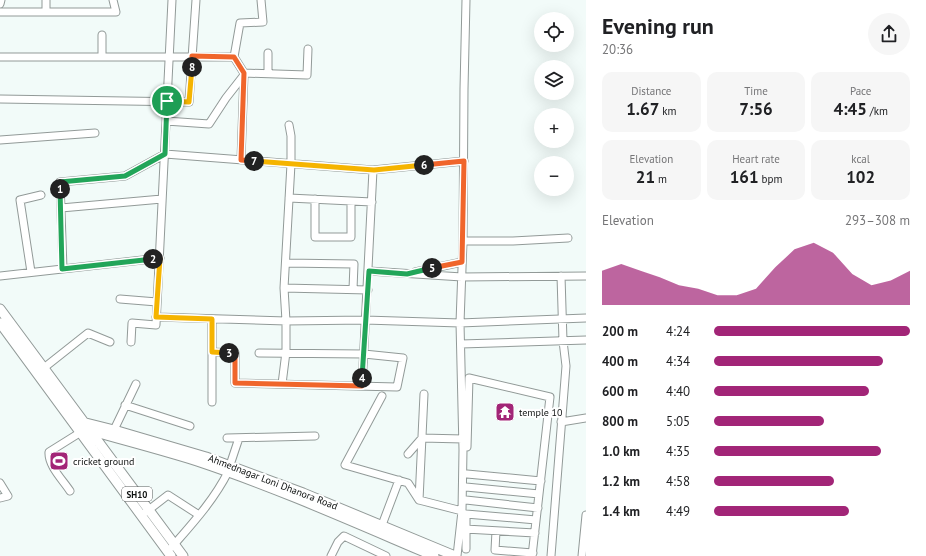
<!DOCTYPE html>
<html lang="en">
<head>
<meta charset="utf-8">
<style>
  body { margin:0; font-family:"PT Sans",sans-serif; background:#f6f6f6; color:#202124; height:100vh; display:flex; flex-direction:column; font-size:15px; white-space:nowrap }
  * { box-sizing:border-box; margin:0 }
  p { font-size:13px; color:#757577 }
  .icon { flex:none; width:22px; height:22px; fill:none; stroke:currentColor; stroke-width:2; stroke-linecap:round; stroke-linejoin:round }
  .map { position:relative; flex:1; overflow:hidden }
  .details { display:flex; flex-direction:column; background:#fff; width:340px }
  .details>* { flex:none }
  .controls { position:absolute; left:534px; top:12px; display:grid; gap:8px }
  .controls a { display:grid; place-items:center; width:40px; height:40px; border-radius:50%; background:#fff; box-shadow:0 4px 16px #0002; font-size:20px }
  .pin { position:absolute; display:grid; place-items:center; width:34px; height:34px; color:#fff; margin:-17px; border:2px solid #fff; border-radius:50%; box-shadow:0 1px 4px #0007 }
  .km { position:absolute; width:20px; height:20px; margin:-10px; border-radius:50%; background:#222; color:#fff; font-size:11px; line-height:20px; text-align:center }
  .round { display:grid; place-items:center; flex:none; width:42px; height:42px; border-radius:21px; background:#f6f6f6 }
  .summary { display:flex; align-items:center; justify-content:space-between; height:68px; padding:0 16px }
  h1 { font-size:22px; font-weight:700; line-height:30px }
  .metrics { display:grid; grid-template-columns:repeat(3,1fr); gap:6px; height:68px; padding:4px 16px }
  .metrics div { display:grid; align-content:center; border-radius:10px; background:#f6f6f6; text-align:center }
  .metrics b { font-size:17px; font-weight:700 }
  .metrics small { font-size:11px; font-weight:400 }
  .metrics p { font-size:11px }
  .chart { height:112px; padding:8px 16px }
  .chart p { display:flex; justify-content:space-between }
  .chart svg { width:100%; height:72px; margin-top:4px; fill:#a22577; opacity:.7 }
  ul { padding:0 16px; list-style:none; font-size:13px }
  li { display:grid; grid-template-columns:64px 48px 1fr; align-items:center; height:30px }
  li i { height:10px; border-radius:5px; background:#a22577 }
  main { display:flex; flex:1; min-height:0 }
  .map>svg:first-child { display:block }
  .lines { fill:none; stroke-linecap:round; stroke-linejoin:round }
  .minor-casing { stroke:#929a98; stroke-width:9 }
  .major-casing { stroke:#929a98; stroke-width:11 }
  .minor { stroke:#fff; stroke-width:7 }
  .major { stroke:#fff; stroke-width:9 }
  .split-1-casing { stroke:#fff; stroke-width:8 }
  .split-2-casing { stroke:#fff; stroke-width:8 }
  .split-3-casing { stroke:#fff; stroke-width:8 }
  .split-4-casing { stroke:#fff; stroke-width:8 }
  .split-5-casing { stroke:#fff; stroke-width:8 }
  .split-6-casing { stroke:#fff; stroke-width:8 }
  .split-7-casing { stroke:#fff; stroke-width:8 }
  .split-8-casing { stroke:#fff; stroke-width:8 }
  .split-9-casing { stroke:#fff; stroke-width:8 }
  .split-1 { stroke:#22a559; stroke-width:5 }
  .split-2 { stroke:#22a559; stroke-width:5 }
  .split-3 { stroke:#f5b400; stroke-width:5 }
  .split-4 { stroke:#f0652b; stroke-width:5 }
  .split-5 { stroke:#22a559; stroke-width:5 }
  .split-6 { stroke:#f0652b; stroke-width:5 }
  .split-7 { stroke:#f5b400; stroke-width:5 }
  .split-8 { stroke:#f0652b; stroke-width:5 }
  .split-9 { stroke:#f5b400; stroke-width:5 }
  .labels { text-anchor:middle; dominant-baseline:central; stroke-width:4; stroke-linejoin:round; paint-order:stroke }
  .shield { fill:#fff; stroke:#565858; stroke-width:1 }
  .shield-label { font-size:9px; font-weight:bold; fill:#0e1110 }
  .poi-label { font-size:10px; fill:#0e1110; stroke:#fff; text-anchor:start }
  .street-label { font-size:10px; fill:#0e1110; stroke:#fff }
</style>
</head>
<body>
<main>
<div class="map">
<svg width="586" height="556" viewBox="0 0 586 556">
  <rect width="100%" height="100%" fill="#f2fbf9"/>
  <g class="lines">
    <!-- minor casing -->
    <g class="minor-casing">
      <path id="minor" d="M0,4L1,0
        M0,12H116L113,0
        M46,12V0
        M268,53V73
        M102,56V35
        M0,57H234L244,73
        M234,57L240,23L263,22L261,0
        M0,99L189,102L196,0
        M166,121L209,124L226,98L244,75
        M0,140L95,133
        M241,160L244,73L307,75L308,49
        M289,198L372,202
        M315,199V237H351V201
        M61,208L162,199
        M463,241H513L568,238
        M286,263L354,264L353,289
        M63,269L60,182L125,176L165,154L373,170L464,161
        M369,271L462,277L586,276
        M31,272L20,200L41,195
        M415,272L462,262
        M0,276L160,258
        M284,288L368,290
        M120,299L157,302
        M156,317L286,321L365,320L460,323L586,318
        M131,342L132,323L156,325L172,0
        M461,344L586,340
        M212,352L235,353V383L397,387L403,358L364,354L259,353
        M40,371L88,333L110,342
        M282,384L286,352V321L284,288L291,164V136L289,125
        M362,386L373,170
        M424,394L419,500L462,511
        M382,396L345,465L408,483L419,500
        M212,402V319
        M125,405L190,426
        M561,422L586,418
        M112,434L136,384
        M227,438L315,436
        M467,447L469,378L550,397L532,556
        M408,454L422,438L463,439
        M230,465L239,438
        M467,474L541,481
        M0,483L8,496L0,498
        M466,487L539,494
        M70,491C63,480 48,466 49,452L81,432
        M466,500L538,508
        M146,512L168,495L199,515
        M466,514L536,520
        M466,515V549
        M382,525L399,480
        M465,529L535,533
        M496,531L495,550L533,553
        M172,547C192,524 214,500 228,472
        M331,556L338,542L344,536L386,556
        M457,556L462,511L463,450L460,323L463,241L464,89L466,0
        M551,556L566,366L563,341L561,276
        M582,556L586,515"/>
    </g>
    <!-- major casing -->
    <g class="major-casing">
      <path id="major" d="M0,309L183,556
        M0,323L171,556
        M76,426L86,423L114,430L206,457L303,493L455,556
        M81,432L92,431C127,441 162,450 197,461C278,488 356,523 434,556"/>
    </g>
    <!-- minor -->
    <use href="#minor" class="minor"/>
    <!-- major -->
    <use href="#major" class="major"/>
  </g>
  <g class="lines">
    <!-- split-1 casing -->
    <g class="split-1-casing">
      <path id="split-1" d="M60,189V182L125,176L165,154L167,101"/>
    </g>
    <!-- split-2 casing -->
    <g class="split-2-casing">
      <path id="split-2" d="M60,189L62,269L153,259"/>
    </g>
    <!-- split-3 casing -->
    <g class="split-3-casing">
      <path id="split-3" d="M153,259L160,258L156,317L212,319V352L229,353"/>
    </g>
    <!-- split-4 casing -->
    <g class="split-4-casing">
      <path id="split-4" d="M229,353H235V383L362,386V378"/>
    </g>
    <!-- split-5 casing -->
    <g class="split-5-casing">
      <path id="split-5" d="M362,378L369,271L407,274L432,268"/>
    </g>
    <!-- split-6 casing -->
    <g class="split-6-casing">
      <path id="split-6" d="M424,165L464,161L462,262L432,268"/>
    </g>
    <!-- split-7 casing -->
    <g class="split-7-casing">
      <path id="split-7" d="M254,161L374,170L424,165"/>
    </g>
    <!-- split-8 casing -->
    <g class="split-8-casing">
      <path id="split-8" d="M192,67V56L234,57L244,73L241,160L254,161"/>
    </g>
    <!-- split-9 casing -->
    <g class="split-9-casing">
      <path id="split-9" d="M167,101L189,102L192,67"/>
    </g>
    <!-- split-1 -->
    <use href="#split-1" class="split-1"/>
    <!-- split-2 -->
    <use href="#split-2" class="split-2"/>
    <!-- split-3 -->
    <use href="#split-3" class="split-3"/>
    <!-- split-4 -->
    <use href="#split-4" class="split-4"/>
    <!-- split-5 -->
    <use href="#split-5" class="split-5"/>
    <!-- split-6 -->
    <use href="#split-6" class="split-6"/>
    <!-- split-7 -->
    <use href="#split-7" class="split-7"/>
    <!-- split-8 -->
    <use href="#split-8" class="split-8"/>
    <!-- split-9 -->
    <use href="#split-9" class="split-9"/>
  </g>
  <!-- icons -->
  <defs>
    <g id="temple-square" transform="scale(1)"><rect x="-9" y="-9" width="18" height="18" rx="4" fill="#a22577" stroke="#fff"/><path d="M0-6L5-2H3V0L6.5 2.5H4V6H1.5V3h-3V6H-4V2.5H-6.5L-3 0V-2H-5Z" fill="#fff"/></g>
    <g id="stadium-square" transform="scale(1)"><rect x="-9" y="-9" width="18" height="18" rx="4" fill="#a22577" stroke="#fff"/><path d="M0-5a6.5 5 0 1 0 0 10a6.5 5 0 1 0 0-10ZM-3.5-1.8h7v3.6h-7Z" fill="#fff"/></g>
  </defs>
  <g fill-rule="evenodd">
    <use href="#temple-square" x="505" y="412"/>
    <use href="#stadium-square" x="59" y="461"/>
  </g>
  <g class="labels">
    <!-- shield labels -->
    <rect class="shield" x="122" y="487" width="30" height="14" rx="3"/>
    <g class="shield-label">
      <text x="137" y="494">SH10</text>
    </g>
    <!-- poi labels -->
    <g class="poi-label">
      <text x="519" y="412">temple 10</text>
      <text x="73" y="461">cricket ground</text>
    </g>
    <!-- street labels -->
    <g class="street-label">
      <text transform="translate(273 482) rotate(21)">Ahmednagar Loni Dhanora Road</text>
    </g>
  </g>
</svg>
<div class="controls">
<a><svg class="icon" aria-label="locate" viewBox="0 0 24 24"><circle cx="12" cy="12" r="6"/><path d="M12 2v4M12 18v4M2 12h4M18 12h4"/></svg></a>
<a><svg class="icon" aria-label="layers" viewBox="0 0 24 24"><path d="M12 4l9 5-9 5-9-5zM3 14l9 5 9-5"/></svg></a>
<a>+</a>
<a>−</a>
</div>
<div class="pin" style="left:167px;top:101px;background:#1e9e55"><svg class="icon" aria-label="arrive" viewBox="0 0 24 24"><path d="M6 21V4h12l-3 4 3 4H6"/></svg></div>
<b class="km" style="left:60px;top:189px">1</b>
<b class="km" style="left:153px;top:259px">2</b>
<b class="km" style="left:229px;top:353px">3</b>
<b class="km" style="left:362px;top:378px">4</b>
<b class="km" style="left:432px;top:268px">5</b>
<b class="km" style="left:424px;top:165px">6</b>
<b class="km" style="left:254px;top:161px">7</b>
<b class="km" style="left:192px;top:67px">8</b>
</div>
<section class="details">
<div class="summary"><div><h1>Evening run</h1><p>20:36</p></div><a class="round"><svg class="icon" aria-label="share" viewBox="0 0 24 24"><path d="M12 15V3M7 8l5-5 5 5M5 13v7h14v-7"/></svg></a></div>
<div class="metrics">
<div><p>Distance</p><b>1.67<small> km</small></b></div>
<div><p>Time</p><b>7:56</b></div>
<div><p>Pace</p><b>4:45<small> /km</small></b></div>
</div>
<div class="metrics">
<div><p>Elevation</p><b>21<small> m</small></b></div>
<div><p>Heart rate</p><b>161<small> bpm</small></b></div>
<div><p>kcal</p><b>102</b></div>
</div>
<div class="chart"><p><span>Elevation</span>293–308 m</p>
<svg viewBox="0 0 160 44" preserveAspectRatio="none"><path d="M0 44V23L10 19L20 23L30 27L40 32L50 34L60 38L70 38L80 34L90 21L100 10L110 6L120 12L130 25L140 32L150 29L160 23V44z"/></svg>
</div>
<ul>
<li><b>200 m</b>4:24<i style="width:100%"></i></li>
<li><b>400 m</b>4:34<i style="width:86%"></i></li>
<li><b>600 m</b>4:40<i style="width:79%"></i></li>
<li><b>800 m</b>5:05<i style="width:56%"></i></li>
<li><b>1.0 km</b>4:35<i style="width:85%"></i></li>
<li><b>1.2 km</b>4:58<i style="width:61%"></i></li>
<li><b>1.4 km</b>4:49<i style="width:69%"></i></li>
</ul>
</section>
</main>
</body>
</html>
